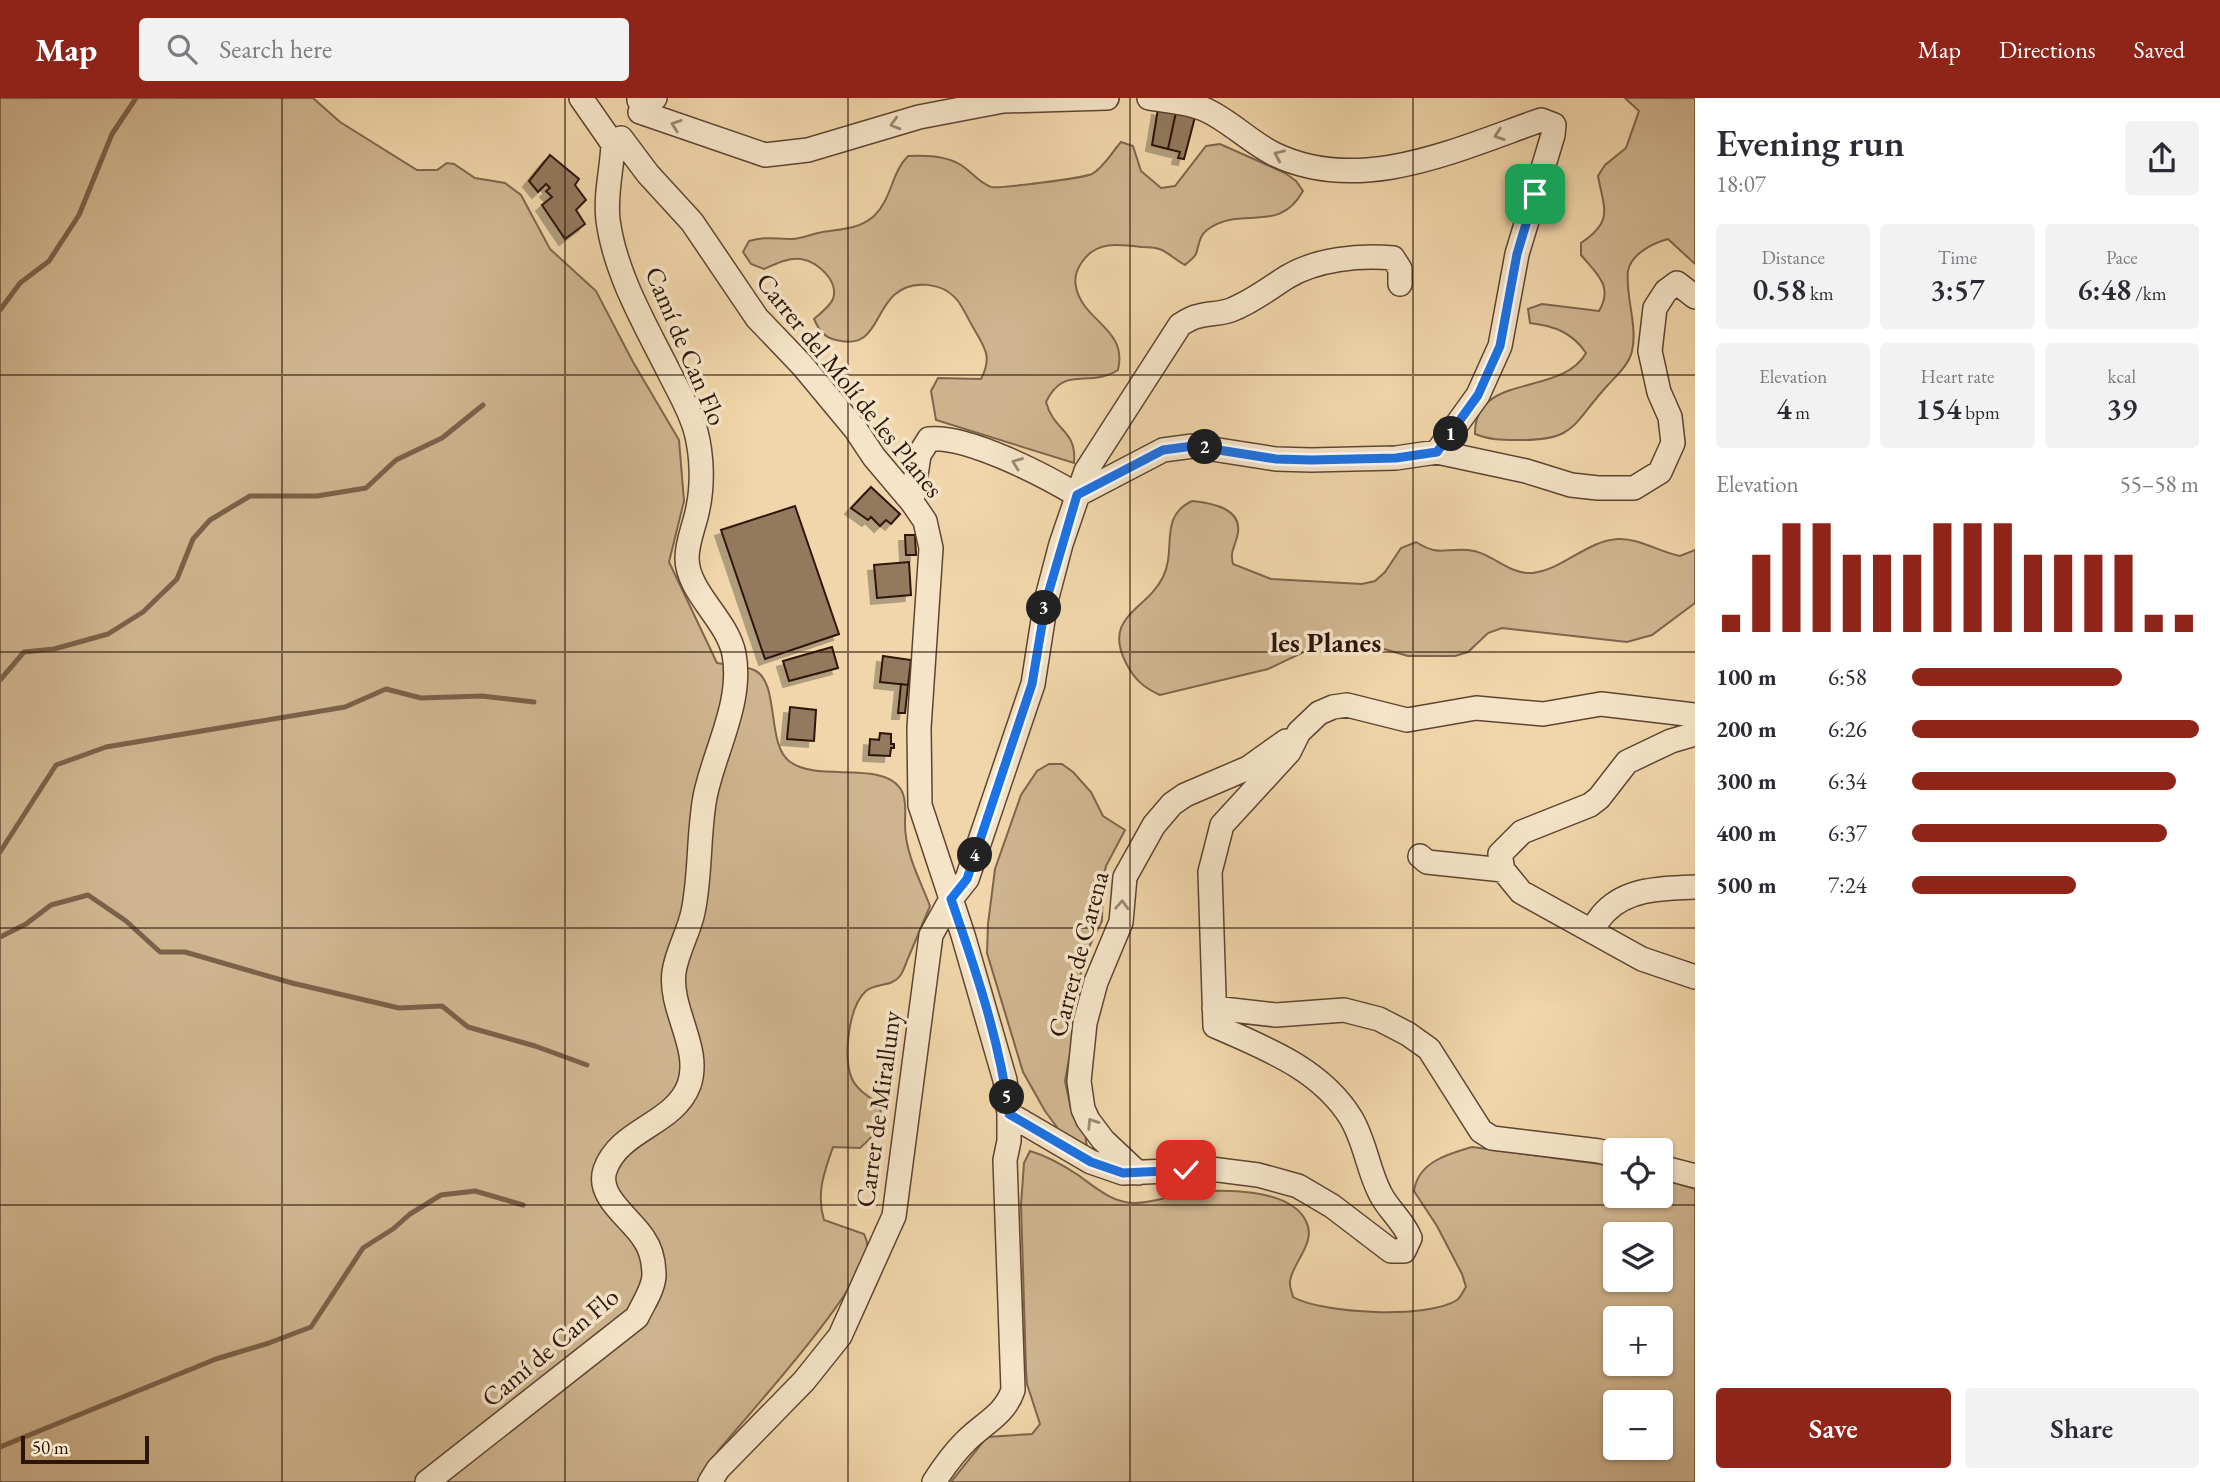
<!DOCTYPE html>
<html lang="en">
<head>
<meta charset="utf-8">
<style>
  body { margin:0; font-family:"EB Garamond",serif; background:#f2f2f3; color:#2b2b33; height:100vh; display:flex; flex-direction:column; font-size:26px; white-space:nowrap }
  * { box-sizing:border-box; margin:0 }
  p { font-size:23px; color:#7c7c81 }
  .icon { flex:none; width:38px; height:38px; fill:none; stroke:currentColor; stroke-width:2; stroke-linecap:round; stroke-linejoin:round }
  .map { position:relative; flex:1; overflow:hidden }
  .sheet { display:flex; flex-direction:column; background:#fff; width:525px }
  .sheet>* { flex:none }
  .fabs { position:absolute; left:1603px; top:1040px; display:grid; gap:14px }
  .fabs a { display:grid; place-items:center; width:70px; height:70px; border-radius:7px; background:#fff; box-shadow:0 2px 5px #0004; font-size:35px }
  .scale { position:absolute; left:21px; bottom:18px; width:128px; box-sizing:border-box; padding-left:7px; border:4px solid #2e150a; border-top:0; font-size:19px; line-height:24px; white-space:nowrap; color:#2e150a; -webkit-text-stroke:5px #f5e4c8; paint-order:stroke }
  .pin { position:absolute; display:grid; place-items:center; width:60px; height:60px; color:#fff; margin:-30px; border-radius:14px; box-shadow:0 4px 10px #0006 }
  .km { position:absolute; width:35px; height:35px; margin:-18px; border-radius:50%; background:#222; color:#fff; font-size:19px; line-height:35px; text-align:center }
  .round { display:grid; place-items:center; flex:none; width:74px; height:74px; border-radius:7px; background:#f2f2f3 }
  .summary { display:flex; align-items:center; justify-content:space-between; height:119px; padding:0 21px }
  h1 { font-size:38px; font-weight:600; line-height:52px }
  .stats { display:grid; grid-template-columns:repeat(3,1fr); gap:10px; height:119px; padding:7px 21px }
  .stats div { display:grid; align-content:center; border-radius:7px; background:#f2f2f3; text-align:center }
  .stats b { font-size:30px; font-weight:600 }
  .stats small { font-size:19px; font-weight:400 }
  .stats p { font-size:19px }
  .chart { height:196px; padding:14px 21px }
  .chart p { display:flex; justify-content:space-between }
  .chart svg { width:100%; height:126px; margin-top:7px; stroke:#8f2418; stroke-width:6 }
  .primary-button { display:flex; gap:14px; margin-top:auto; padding:14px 21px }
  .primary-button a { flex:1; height:80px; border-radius:7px; background:#8f2418; color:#fff; font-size:28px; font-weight:600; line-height:80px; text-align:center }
  .primary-button a+a { background:#f2f2f3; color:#2b2b33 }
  ul { padding:0 21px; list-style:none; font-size:23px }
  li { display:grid; grid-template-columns:112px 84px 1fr; align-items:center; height:52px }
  li i { height:18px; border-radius:9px; background:#8f2418 }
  header { display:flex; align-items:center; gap:42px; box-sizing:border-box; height:98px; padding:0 35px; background:#8f2418; color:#fff }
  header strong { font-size:33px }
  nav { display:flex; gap:38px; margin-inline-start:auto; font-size:24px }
  .search { width:490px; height:63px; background:#f2f2f3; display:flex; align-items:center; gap:18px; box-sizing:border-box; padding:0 24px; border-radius:7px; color:#7c7c81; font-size:26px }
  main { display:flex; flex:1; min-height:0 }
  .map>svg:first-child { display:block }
  .green { fill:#cfb58f; stroke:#7e654c; stroke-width:2; fill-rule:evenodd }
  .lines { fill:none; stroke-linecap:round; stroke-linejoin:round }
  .stream { stroke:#7b614a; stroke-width:5 }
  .building { fill:#93795d; stroke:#2e150a; stroke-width:2; filter:url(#shadow) }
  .minor-casing { stroke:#5e4532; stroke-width:26 }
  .minor { stroke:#f5e4c8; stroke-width:23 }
  .oneway { stroke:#9b8772 }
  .route-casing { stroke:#fff; stroke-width:14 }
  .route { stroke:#1a73e8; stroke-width:9 }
  .grid { fill:none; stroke:#2e150a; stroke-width:2; stroke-opacity:0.55 }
  .labels { text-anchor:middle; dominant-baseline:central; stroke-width:7; stroke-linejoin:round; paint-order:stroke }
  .street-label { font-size:26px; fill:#2e150a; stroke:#f5e4c8 }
  .neighbourhood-label { font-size:28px; font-weight:bold; fill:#2e150a; stroke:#f5e4c8 }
</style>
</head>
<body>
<header>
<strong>Map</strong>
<div class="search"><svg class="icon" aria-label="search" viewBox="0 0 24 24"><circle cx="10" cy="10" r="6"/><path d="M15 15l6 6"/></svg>Search here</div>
<nav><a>Map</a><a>Directions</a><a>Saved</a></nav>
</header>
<main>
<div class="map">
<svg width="1695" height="1384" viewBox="0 0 1695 1384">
  <defs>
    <filter id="shadow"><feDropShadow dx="-6" dy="6" stdDeviation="0" flood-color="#0004"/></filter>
  </defs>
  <rect width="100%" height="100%" fill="#f0d6aa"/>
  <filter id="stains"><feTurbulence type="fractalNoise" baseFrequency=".00286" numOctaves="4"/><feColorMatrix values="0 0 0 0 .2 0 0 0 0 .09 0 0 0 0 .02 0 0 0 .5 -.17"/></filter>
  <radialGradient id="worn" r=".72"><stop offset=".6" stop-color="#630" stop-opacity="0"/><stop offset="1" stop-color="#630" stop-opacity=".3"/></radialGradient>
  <!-- green -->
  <path class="green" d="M0,0H313L340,24L417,72H437L447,65L454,66L475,80L505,85L521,97L550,151L596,193L633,264L679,342L684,403L669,464L717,565C729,567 743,567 754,572C780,583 766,645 789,663C816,685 880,662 900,690C907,700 905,715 905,726C905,755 920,782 930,808C923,825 916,841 909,858C906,864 904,873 900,878C892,889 876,885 866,893C848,909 843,960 852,981C857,992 871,1000 880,1007C883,1027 875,1037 860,1050L833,1049C824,1074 816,1096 824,1122L864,1136C865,1139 867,1142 867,1146C872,1182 745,1320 718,1353C711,1363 704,1374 697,1384H0Z
    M1625,0H1695V166L1668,141C1653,145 1631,156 1628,173C1625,197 1638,228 1632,253C1629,267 1616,278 1607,288C1572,326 1577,343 1517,342C1502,342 1489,342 1475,336C1474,274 1562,299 1586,255C1572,234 1554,228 1530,225L1528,211L1542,206L1599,213C1614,188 1596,175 1581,157V145C1614,123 1604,111 1598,78L1605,67L1626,50L1639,13Z
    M1121,44L1133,48L1141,73L1161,90L1175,88L1206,48L1220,46L1285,75L1296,83L1303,93C1278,138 1241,106 1207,132C1199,138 1199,147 1196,156C1194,160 1188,164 1185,167C1177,163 1170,156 1162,152C1156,149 1147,149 1141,149C1118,146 1096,143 1082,164C1077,171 1074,180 1076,189C1083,224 1128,230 1118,272C1088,291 1064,266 1046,304C1054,334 1077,331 1074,365L936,322L931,293L938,280L981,281C992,260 986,251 974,231C969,223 964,211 958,203C943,184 912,181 894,197C873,217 875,252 836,242C823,239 819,232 814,221C820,216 830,208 833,201C839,183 818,164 801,161C789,159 775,166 764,171L751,166L743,154L749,143C765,138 776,141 792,141C801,141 809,137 818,135C837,131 859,132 874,118C892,101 891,75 908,58C924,57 947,58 961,67C972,74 978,84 991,89C997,91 1084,80 1092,76C1104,69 1112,54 1121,44Z
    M1192,403C1213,405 1245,411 1237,439C1234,451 1230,454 1233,466L1271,481L1362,486L1375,483L1385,474L1401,450L1416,444C1440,459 1444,450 1468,452C1492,454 1508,477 1533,475C1564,471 1586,443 1618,441C1639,440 1659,454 1680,458L1695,452V505L1652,537L1627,544L1502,530L1488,535L1468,554L1455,558H1408L1367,546L1339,542L1312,550L1268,571L1160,597C1144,590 1134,581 1126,565C1102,518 1147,512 1163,479C1177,451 1158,419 1192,403Z
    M1049,666H1062L1073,674L1091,694L1103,718L1125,732L1106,768L1103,782L1102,823L1090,847L1081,874L1075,929L1065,983L1071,1011L1085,1035L1087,1050L1062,1036L1045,1013L1023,974L987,855L988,826L995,771L1021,697L1037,673Z
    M1472,1049L1615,1068V1097H1661V1080L1695,1091V1384H951L987,1339L1032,1336L1040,1326L1027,1286L1026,1272L1021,1107L1024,1065L1030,1053C1047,1058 1063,1067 1078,1077C1095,1089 1112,1105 1135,1105C1152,1105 1170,1098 1187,1095C1219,1091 1289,1089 1306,1123C1317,1145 1293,1163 1290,1183C1289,1188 1292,1194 1293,1199C1323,1216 1428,1221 1457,1202C1461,1199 1463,1193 1466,1189L1462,1176L1437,1128L1414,1093C1418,1064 1448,1056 1472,1049ZM1615,1136H1661V1181H1615ZM1615,1220H1661V1265H1615ZM1615,1304H1661V1349H1615Z"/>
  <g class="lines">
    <!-- stream -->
    <path class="stream" d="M0,212L20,185L49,163L79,117L112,36L136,0
      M0,582L24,554L54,551L108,536L143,514L177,481L193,441L210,422L250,398H317L366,390L396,362L442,340L483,307
      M0,754L56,667L106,649L345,609L386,591L421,600L482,598L534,604
      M0,839L26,826L51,807L88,797L126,823L160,854H185L292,885L399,910L442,908L468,929L535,948L587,967
      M0,1349L216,1261L269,1245L311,1229L363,1150L393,1131L410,1116L441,1097L475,1093L523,1107"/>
  </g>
  <!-- building -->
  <path class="building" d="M1158,11L1176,14L1168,51L1152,47Z
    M1176,14L1195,19L1184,61L1178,60L1180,54L1168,51Z
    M550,57L579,81L575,87L586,102L576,112L585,126L565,141L542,107L552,99L546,93L550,90L546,86L538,94L529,83Z
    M871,389L900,416L891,426L886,422L880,428L871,419L868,422L851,410Z
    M795,408L839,536L765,561L721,432Z
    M905,437H915L916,457H906Z
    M909,464L911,497L877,500L874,467Z
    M832,549L838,570L789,583L783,563Z
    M883,558L911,562L908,587L880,584Z
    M901,586L908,587L905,615H898Z
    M790,609L816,612L814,643L787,641Z
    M880,635L891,636V646H894V650H891L890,658L869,657L870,641L879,642Z"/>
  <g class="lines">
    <!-- minor casing -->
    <g class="minor-casing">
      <path id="minor" d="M581,0L613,46
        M1149,0C1167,3 1189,4 1206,12C1230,23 1250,44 1274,56C1360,98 1458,51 1541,22L1554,27L1553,37L1517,156L1500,248L1478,297L1437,354
        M639,2L655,0
        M640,14L765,57L808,52L919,19L1003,3L1107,0
        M621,40L648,76L692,124L757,220L802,267L856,332L874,359L912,404L925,423L931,450L919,630L920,707L963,837L1005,982L1009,1016V1043L1005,1062L1013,1292C1005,1317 982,1326 965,1344C953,1356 943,1370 934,1384
        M1077,397L1163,352L1193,348L1276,361L1311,362L1396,360L1437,354L1526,373L1571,387L1598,390H1634L1660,374L1673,345L1670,319L1659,294L1650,253L1655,210L1666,193L1677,185L1695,199
        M912,404L919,357L929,341C967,337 1044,377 1077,397
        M1695,636L1671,643L1627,664L1599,700L1590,707L1522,734L1500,756L1503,772L1521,794L1642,861L1695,879
        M1420,758L1427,764L1503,772
        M1592,832C1596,826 1600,819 1605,814C1628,790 1664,790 1695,789
        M1214,910L1276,917L1344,912L1379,921L1408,936L1429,951L1481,1033L1492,1040L1599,1053L1615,1057
        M1009,1016L1091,1064L1123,1075L1211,1071L1258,1077L1298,1088L1332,1108L1391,1153H1404L1410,1140C1403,1122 1388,1112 1380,1095C1368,1072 1365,1043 1351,1020C1321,971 1265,950 1215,928L1210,774L1222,727L1289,654L1299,634L1319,615L1333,609L1347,607L1407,622L1476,610L1543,616L1601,606L1695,617
        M1661,1069L1695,1078
        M1138,1075L1103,1042L1088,1022L1083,1011L1079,983L1085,925L1096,884L1121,824L1125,779L1154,727L1172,706L1185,697L1248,670L1286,643
        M427,1384L637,1219C643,1206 653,1192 654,1178C654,1166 651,1151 644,1141C632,1121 596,1099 605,1072C619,1031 674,1027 689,987C702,950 669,912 674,874C677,853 689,834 693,814C701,776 698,737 705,699C714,653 743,605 734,556C727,521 687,494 687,460C687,443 695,427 698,410C703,386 702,357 696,334C691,314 679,294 670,276C646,228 615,176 608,122C605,96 612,72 613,46
        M710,1384L718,1371L804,1283L840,1238L894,1118L931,837L951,801L967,781L1033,586L1046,503L1061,446L1086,373L1180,227C1186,223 1193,219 1199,218C1210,215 1221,216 1231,212C1252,204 1268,191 1287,179C1317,161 1359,157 1393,160L1400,171V186"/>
    </g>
    <!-- minor -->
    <use href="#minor" class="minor"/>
  </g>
  <!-- one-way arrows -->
  <defs><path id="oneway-chevron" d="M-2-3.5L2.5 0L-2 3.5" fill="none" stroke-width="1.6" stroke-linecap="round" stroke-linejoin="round" transform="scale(1.75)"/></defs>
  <g class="oneway">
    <use href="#oneway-chevron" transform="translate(895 26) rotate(164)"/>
    <use href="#oneway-chevron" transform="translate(676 27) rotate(-161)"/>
    <use href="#oneway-chevron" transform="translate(1499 37) rotate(161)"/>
    <use href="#oneway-chevron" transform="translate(1279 57) rotate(-156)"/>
    <use href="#oneway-chevron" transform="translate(1017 365) rotate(-159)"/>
    <use href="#oneway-chevron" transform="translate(1122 807) rotate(-87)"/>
    <use href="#oneway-chevron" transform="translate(1092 1025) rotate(-123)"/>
  </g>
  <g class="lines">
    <!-- route casing -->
    <g class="route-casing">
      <path id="route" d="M1186,1072L1123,1075L1091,1064L1009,1016C1000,943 975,870 951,801L967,781L1032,586L1046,503L1077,397L1163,352L1193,348L1276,361L1311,362L1396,360L1437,354L1478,297L1500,248L1517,156L1535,96"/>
    </g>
    <!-- route -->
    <use href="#route" class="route"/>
  </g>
  <!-- grid -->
  <path class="grid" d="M282,0V1384M565,0V1384M848,0V1384M1130,0V1384M1413,0V1384M0,277H1695M0,554H1695M0,830H1695M0,1107H1695"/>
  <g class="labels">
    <!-- street labels -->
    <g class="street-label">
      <text transform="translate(686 248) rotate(67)">Camí de Can Flo</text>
      <text transform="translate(850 287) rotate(51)">Carrer del Molí de les Planes</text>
      <text transform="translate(1078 856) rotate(-75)">Carrer de Carena</text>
      <text transform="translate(878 1011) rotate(-82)">Carrer de Miralluny</text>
      <text transform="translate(550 1249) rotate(-40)">Camí de Can Flo</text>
    </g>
    <!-- neighbourhood labels -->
    <g class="neighbourhood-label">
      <text x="1326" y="544">les Planes</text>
    </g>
  </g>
  <rect width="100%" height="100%" filter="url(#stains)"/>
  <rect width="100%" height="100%" fill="url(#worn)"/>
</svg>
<div class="fabs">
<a><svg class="icon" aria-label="locate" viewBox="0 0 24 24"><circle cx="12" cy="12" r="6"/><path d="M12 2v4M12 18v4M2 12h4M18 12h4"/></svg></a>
<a><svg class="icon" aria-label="layers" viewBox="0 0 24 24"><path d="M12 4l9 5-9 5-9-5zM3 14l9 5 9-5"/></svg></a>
<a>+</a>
<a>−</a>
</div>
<div class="scale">50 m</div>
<div class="pin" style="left:1535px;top:96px;background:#1e9e55"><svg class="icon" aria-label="arrive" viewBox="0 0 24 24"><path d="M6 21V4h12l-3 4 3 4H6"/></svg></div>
<div class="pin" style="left:1186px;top:1072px;background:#d93025"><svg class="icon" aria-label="check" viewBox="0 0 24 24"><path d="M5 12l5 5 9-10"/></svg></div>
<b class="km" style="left:1451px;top:336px">1</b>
<b class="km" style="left:1205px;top:349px">2</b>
<b class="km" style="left:1044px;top:510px">3</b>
<b class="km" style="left:975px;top:757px">4</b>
<b class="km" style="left:1007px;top:999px">5</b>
</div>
<section class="sheet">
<div class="summary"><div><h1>Evening run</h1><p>18:07</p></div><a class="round"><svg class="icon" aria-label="share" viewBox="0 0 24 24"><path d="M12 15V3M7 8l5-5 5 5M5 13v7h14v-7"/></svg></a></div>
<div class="stats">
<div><p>Distance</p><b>0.58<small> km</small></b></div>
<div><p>Time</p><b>3:57</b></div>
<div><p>Pace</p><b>6:48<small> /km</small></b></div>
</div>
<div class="stats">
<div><p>Elevation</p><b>4<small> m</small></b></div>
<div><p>Heart rate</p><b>154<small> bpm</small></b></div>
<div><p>kcal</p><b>39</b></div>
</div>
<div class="chart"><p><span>Elevation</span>55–58 m</p>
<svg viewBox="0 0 160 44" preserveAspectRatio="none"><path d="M5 44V38M15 44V17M25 44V6M35 44V6M45 44V17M55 44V17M65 44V17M75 44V6M85 44V6M95 44V6M105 44V17M115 44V17M125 44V17M135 44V17M145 44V38M155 44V38"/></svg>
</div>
<ul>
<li><b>100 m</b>6:58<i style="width:73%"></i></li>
<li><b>200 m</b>6:26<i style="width:100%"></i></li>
<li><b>300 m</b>6:34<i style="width:92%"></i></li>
<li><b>400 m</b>6:37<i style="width:89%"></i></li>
<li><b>500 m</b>7:24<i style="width:57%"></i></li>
</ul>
<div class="primary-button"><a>Save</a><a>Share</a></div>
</section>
</main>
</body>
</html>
